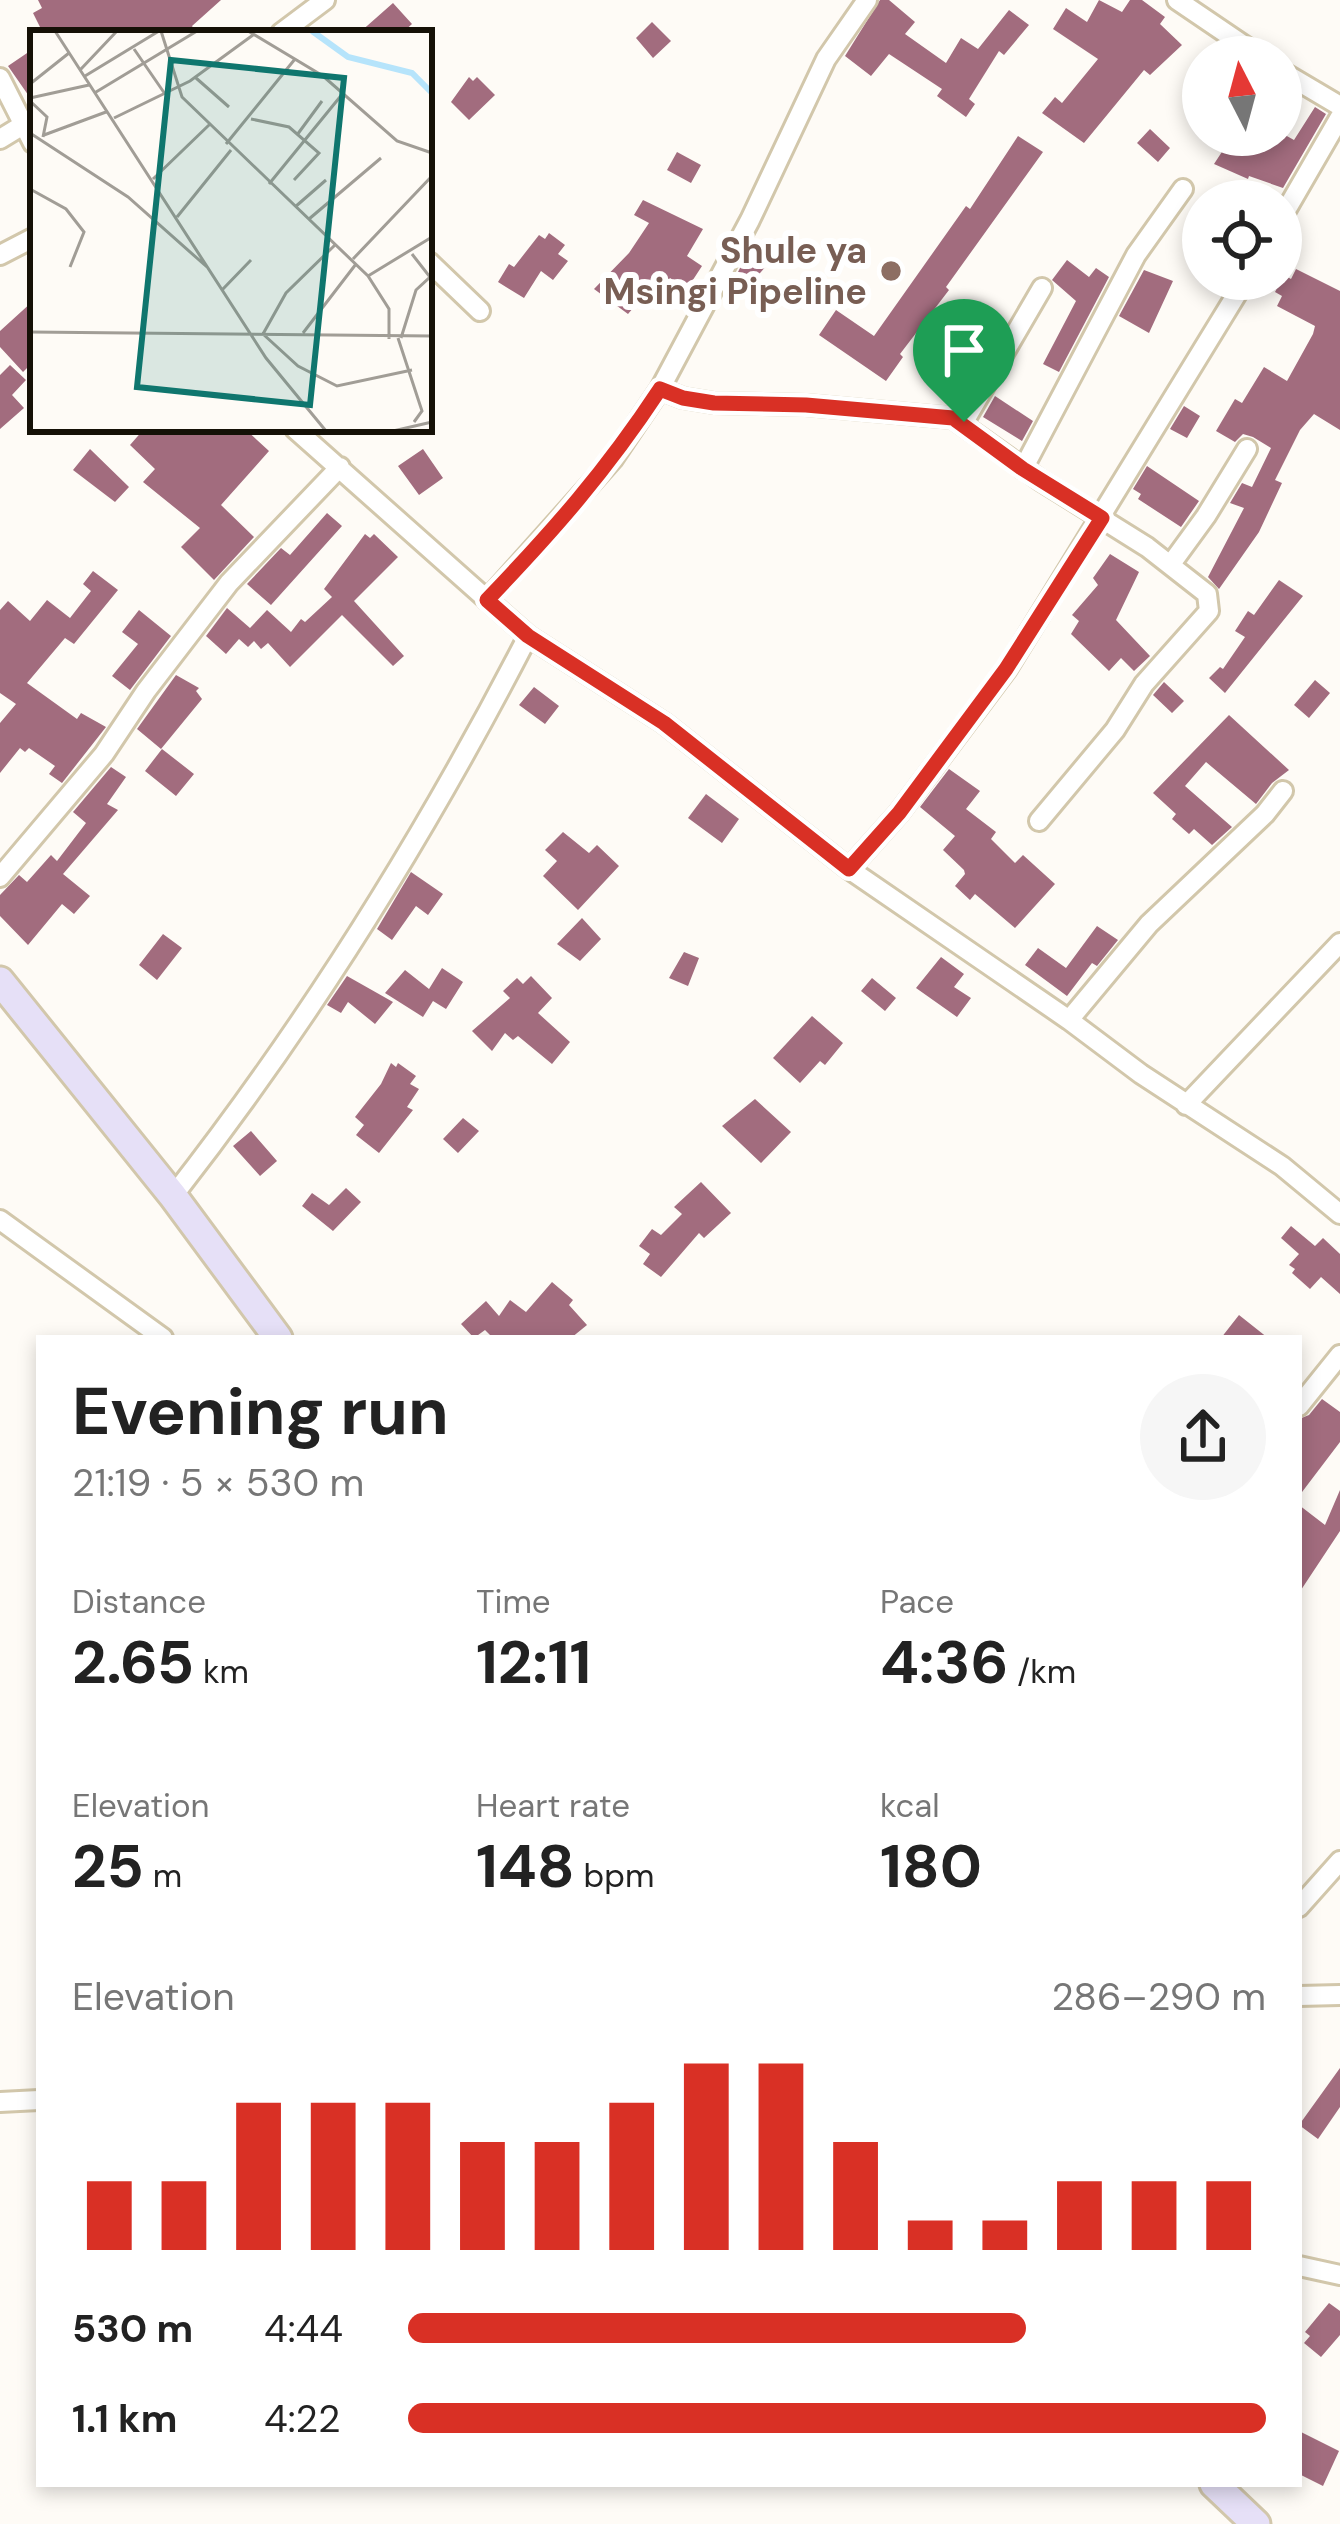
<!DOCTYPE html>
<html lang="en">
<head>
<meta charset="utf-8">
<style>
  body { margin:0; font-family:"DM Sans",sans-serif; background:#f6f6f6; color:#222; height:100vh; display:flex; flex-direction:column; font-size:45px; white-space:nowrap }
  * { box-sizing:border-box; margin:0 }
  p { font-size:39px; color:#767676 }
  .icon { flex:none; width:66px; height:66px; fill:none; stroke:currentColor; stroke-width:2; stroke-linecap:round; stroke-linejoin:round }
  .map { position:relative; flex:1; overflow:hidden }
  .drawer { position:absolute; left:36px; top:1335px; width:1266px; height:1152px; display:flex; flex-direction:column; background:#fff; border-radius:0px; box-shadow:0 6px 18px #0003 }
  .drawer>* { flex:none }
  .needle { width:78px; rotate:354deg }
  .buttons { position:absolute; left:1182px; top:36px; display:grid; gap:24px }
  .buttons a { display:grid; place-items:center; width:120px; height:120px; border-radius:50%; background:#fff; box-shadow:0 6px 18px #0003; font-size:60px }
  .pin { position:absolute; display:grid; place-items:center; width:102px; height:102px; color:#fff; margin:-123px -51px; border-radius:50% 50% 50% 0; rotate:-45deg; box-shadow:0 0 12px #0007 }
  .pin .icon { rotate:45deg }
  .round { display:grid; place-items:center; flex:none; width:126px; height:126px; border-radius:63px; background:#f6f6f6 }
  .overview { display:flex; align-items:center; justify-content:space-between; height:204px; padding:0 36px }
  h1 { font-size:66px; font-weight:700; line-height:90px }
  .stats { display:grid; grid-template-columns:repeat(3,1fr); gap:18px; height:204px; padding:12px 36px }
  .stats div { display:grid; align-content:center }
  .stats b { font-size:60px; font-weight:700 }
  .stats small { font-size:33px; font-weight:400 }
  .stats p { font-size:33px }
  .chart { height:336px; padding:24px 36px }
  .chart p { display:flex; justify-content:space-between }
  .chart svg { width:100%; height:216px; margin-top:12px; stroke:#d93025; stroke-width:6 }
  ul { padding:0 36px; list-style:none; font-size:39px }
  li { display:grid; grid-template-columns:192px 144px 1fr; align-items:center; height:90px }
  li i { height:30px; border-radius:15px; background:#d93025 }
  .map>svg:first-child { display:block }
  .building { fill:#a26c7e }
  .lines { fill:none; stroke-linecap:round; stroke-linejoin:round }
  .street-casing { stroke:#d2c7ab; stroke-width:24 }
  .secondary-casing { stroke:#d2c7ab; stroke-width:33 }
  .street { stroke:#fff; stroke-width:18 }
  .secondary { stroke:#e6e0f7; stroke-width:27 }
  .route-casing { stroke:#fff; stroke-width:24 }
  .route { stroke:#d93025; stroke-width:15 }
  .education-dot { fill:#8d6e63; stroke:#fff; stroke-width:4.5 }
  .labels { text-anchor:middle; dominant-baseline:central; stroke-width:12; stroke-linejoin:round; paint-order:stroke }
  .education-label { font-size:36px; font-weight:bold; fill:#785e54; stroke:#fff; text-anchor:end }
  .inset-river { fill:none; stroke:#b6e4fb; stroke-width:6 }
  .inset-road { fill:none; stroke:#a19d96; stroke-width:3 }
  .view { fill:#0f766e; fill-opacity:0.15; stroke:#0f766e; stroke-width:6 }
  .inset-edge { fill:none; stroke:#151107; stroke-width:6 }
</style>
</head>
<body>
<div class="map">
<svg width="1340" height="2524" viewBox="0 0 1340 2524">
  <rect width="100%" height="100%" fill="#fefbf6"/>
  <!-- building -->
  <path class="building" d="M38,0H221L192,26L196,33H43L33,13L42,8Z
    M880,0H889L915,22L905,34L946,63L961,38L978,49L1009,10L1029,25L1004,55L999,51L969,99L975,104L966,117L937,96L942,89L889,54L871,76L845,56Z
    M1099,0L1122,12L1130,0H1142L1165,17L1160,24L1182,45L1150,75L1144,70L1084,143L1042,113L1055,97L1062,103L1098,59L1053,29L1066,8L1087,22Z
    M393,3L412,24L402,33H359Z
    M652,22L671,41L653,58L636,38Z
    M33,49V102L8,66Z
    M469,77L473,81L477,77L495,95L469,120L451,102Z
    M1315,107L1326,114L1283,188L1249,176L1248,179L1214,164L1233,135H1285L1294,140Z
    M1150,129L1170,148L1158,162L1137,143Z
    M1018,136L1043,152L946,287L949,290L900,354L903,357L886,381L819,335L836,310L874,336L966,206L970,209Z
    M677,152L701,165L691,183L667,170Z
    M643,200L703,229L687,256L702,266L687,289L670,278L647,305L640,300L628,314L594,289L629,253L649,223L634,215Z
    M549,233L565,245L558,254L568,261L553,280L541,271L524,298L498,282L509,264L514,267L539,235L545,239Z
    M749,250L767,265L747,288L735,278Z
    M1067,260L1089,277L1096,268L1109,277L1059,372L1043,364L1076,301L1052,280Z
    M1296,269L1340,291V430L1314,414L1300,430L1275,480L1282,483L1259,532L1219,589L1208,577L1244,508L1230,503L1242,483L1252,487L1271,448L1253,437L1243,434L1235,442L1216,431L1235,399L1242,403L1264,367L1287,381L1313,334L1315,326L1277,306L1282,296L1275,292L1284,275L1291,279Z
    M1144,270L1173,281L1149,333L1119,316Z
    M33,301V362L23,372L0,347V331Z
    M10,365L26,380L12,395L24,408L0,429V375Z
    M995,396L1033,421L1022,441L983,417Z
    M1184,406L1200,416L1187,438L1170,429Z
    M144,429H245L269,451L221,505L254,537L214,580L181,547L200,528L143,482L155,469L130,445Z
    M90,449L129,487L115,502L73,470Z
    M423,449L443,478L419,495L398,466Z
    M1147,466L1199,501L1181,527L1138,499L1141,494L1133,489Z
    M327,513L342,526L271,605L247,584L281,548L290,555Z
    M365,534L370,538L374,534L398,557L354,601L404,656L393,666L342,615L290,667L268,643L261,649L254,641L248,647L239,639L226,654L206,636L227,608L250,628L267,610L291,632L301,619L305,622L332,597L324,589Z
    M1110,554L1139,572L1116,620L1150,656L1134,671L1121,658L1109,671L1071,634L1079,621L1072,615L1098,585L1093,578Z
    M93,571L118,590L74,644L65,638L27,683L77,719L81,713L106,727L62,783L49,774L55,766L29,748L25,752L20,748L0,773V723L16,704L0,693V610L8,601L30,621L47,600L70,618L91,591L83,584Z
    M1279,580L1303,596L1225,693L1209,678L1220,667L1223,669L1245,637L1235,631L1248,611L1254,615Z
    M139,610L171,636L130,690L112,676L138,644L122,632Z
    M176,675L199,688L196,691L202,699L161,749L137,729Z
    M1315,680L1330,693L1309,718L1294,705Z
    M1164,682L1184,701L1172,713L1153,695Z
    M534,687L559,706L545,724L519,705Z
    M1229,715L1289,770L1272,783L1256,804L1206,762L1185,786L1232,827L1212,845L1194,829L1189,834L1172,819L1176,814L1153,793Z
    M162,749L194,774L176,796L145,771Z
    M111,767L126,777L107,804L118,810L63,874L90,896L74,914L62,904L28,945L0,916V895L19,875L27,882L51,855L57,861L86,823L73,812Z
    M949,769L980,791L966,809L996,832L991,839L1015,863L1023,855L1055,884L1015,928L975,894L970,900L955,886L965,874L964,870L943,850L955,836L920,807Z
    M706,794L739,819L722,843L688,818Z
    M563,832L589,853L597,845L619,866L578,910L543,876L557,861L545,850Z
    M411,872L443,894L428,915L416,906L392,940L377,929Z
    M582,918L601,939L580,961L557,944Z
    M1097,926L1118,940L1097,966L1092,963L1067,996L1025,965L1038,948L1066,968Z
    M163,934L182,948L157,980L139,965Z
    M684,952L699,958L688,986L669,978Z
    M941,957L964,974L954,987L971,998L957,1017L916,988Z
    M442,968L463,982L446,1009L433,1001L423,1017L385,993L405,970L429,989Z
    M347,976L393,1002L375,1024L348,1002L341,1013L327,1005Z
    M531,976L552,998L538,1013L570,1042L552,1064L518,1036L513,1040L505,1033L492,1051L472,1031L510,998L503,991L517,978L523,984Z
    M872,978L896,998L885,1011L861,991Z
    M812,1016L843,1043L825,1065L820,1061L800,1083L773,1058Z
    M391,1063L396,1067L398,1063L416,1076L410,1084L419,1089L407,1107L413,1110L379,1153L356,1135L364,1125L355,1117L381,1084Z
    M755,1099L791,1132L761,1163L722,1126Z
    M463,1118L479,1131L458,1153L443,1139Z
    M251,1131L277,1161L260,1176L233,1146Z
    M701,1182L731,1213L704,1238L699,1233L661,1277L643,1264L650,1254L639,1246L652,1229L661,1235L682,1214L674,1207Z
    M346,1188L361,1202L333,1231L302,1206L312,1193L329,1205Z
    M1291,1226L1315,1246L1323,1238L1340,1254V1294L1321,1277L1310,1289L1292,1273L1295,1269L1289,1265L1299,1254L1281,1238Z
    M552,1282L573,1300L569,1305L587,1325L571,1338H493L485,1330L474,1338L461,1324L486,1301L499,1316L510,1300L526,1312Z
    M1239,1315L1268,1338H1221Z
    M1322,1399L1340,1412V1442L1299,1496V1419L1309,1415Z
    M1340,1490V1531L1299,1593V1505L1325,1525Z
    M1340,2068V2107L1318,2139L1299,2125Z
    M1329,2303L1340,2311V2335L1321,2357L1304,2343L1310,2336L1305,2332Z
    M1299,2431L1339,2451L1323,2486L1299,2474Z"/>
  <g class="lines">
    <!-- street casing -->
    <g class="street-casing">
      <path id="street" d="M1177,0L1261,57
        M281,33L325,0
        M1281,71L1340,106
        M0,78L33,143
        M0,139L23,125
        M1281,219L1340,117
        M0,255L33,238
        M429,262L480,311
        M660,389L683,398L714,403L806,405L953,418L1040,480L1147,547L1207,594L1209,611L1144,684L1115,730L1039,821
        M964,422L1042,288
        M295,429L528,636L664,723L849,869L1069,1020L1141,1074L1282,1166L1340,1214
        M1023,469L1136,255L1183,189
        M1171,564L1206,516L1247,449
        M487,600L613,459L660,389L750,220L826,59L867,0
        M849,869L899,813L1007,669L1246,279
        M0,877L104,754L146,691L229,583L340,467
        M1069,1020L1149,924L1265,814L1283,791
        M1186,1105L1340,943
        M173,1196C309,1022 427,832 528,636
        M0,1220L163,1338
        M1299,1406L1340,1355
        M1299,1907L1340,1861
        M1299,1996L1340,1995
        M0,2102L39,2100
        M1299,2266L1340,2275"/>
    </g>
    <!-- secondary casing -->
    <g class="secondary-casing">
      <path id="secondary" d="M0,981L173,1196L278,1338
        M1214,2484L1256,2524"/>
    </g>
    <!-- street -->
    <use href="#street" class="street"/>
    <!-- secondary -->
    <use href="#secondary" class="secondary"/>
  </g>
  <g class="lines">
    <!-- route casing -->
    <g class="route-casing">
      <path id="route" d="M660,389L683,398L714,403L806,405L953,418L1023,469L1102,518L1006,669L899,813L849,869L664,723L528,636L487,600C554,530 606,471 660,389Z"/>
    </g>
    <!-- route -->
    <use href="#route" class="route"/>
  </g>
  <!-- markers -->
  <circle class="education-dot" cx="891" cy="271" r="12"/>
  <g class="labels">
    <!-- education labels -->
    <g class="education-label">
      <text x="867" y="250">Shule ya<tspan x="867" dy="41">Msingi Pipeline</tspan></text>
    </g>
  </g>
  <!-- overview -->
  <g transform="translate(30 30)">
    <rect width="402" height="402" fill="#fefbf6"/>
    <path class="inset-river" d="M282,1L318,27L382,43L402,63"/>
    <path class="inset-road" d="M25,1L236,328L296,401M131,1L152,67L338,246L359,279V309M218,1L293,46L367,111L402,123M104,19L135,64M51,39L87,1M55,46L129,1M166,48L199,77M0,54L39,23M66,62L167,1M0,68L59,55M0,71L17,87L13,107M84,88L160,51L223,5M221,89L259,97L289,123L264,150M0,103L98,167L177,237M14,105L76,82M267,105L292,71M196,114L265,29M123,149L179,95M239,154L314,62M0,159L36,179L54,202L40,237M265,177L296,150M147,187L201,120M279,189L351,128M306,214L256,263L233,304L268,336L307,356L382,340M323,229L402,146M338,246L402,207M192,260L221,230M0,302L402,306M273,303L326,234M368,308L392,381L384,392M371,308L386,260L400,247L382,224M363,401L402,392"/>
    <path class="view" d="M141,30L314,48L280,375L107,357Z"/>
    <rect width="402" height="402" class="inset-edge"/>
  </g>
</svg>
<div class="buttons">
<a><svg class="needle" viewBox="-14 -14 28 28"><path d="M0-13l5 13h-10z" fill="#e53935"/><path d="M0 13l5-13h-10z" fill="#767676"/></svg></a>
<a><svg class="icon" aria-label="locate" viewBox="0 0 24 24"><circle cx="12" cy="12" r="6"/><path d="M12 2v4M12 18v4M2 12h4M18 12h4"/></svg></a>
</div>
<div class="pin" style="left:964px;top:422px;background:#1e9e55"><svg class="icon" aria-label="arrive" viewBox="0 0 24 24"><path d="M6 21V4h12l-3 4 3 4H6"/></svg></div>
<section class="drawer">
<div class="overview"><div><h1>Evening run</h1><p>21:19 · 5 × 530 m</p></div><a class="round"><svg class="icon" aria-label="share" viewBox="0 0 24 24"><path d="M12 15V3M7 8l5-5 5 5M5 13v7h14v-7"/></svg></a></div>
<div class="stats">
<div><p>Distance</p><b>2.65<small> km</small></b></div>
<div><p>Time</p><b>12:11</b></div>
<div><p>Pace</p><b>4:36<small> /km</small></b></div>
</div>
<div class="stats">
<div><p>Elevation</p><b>25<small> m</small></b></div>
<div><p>Heart rate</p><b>148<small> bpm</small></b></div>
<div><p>kcal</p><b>180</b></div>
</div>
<div class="chart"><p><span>Elevation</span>286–290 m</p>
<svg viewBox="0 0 160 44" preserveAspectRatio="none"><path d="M5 44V30M15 44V30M25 44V14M35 44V14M45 44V14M55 44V22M65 44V22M75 44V14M85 44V6M95 44V6M105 44V22M115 44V38M125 44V38M135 44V30M145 44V30M155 44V30"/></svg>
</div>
<ul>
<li><b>530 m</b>4:44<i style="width:72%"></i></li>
<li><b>1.1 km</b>4:22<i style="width:100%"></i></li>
</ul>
</section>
</div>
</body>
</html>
